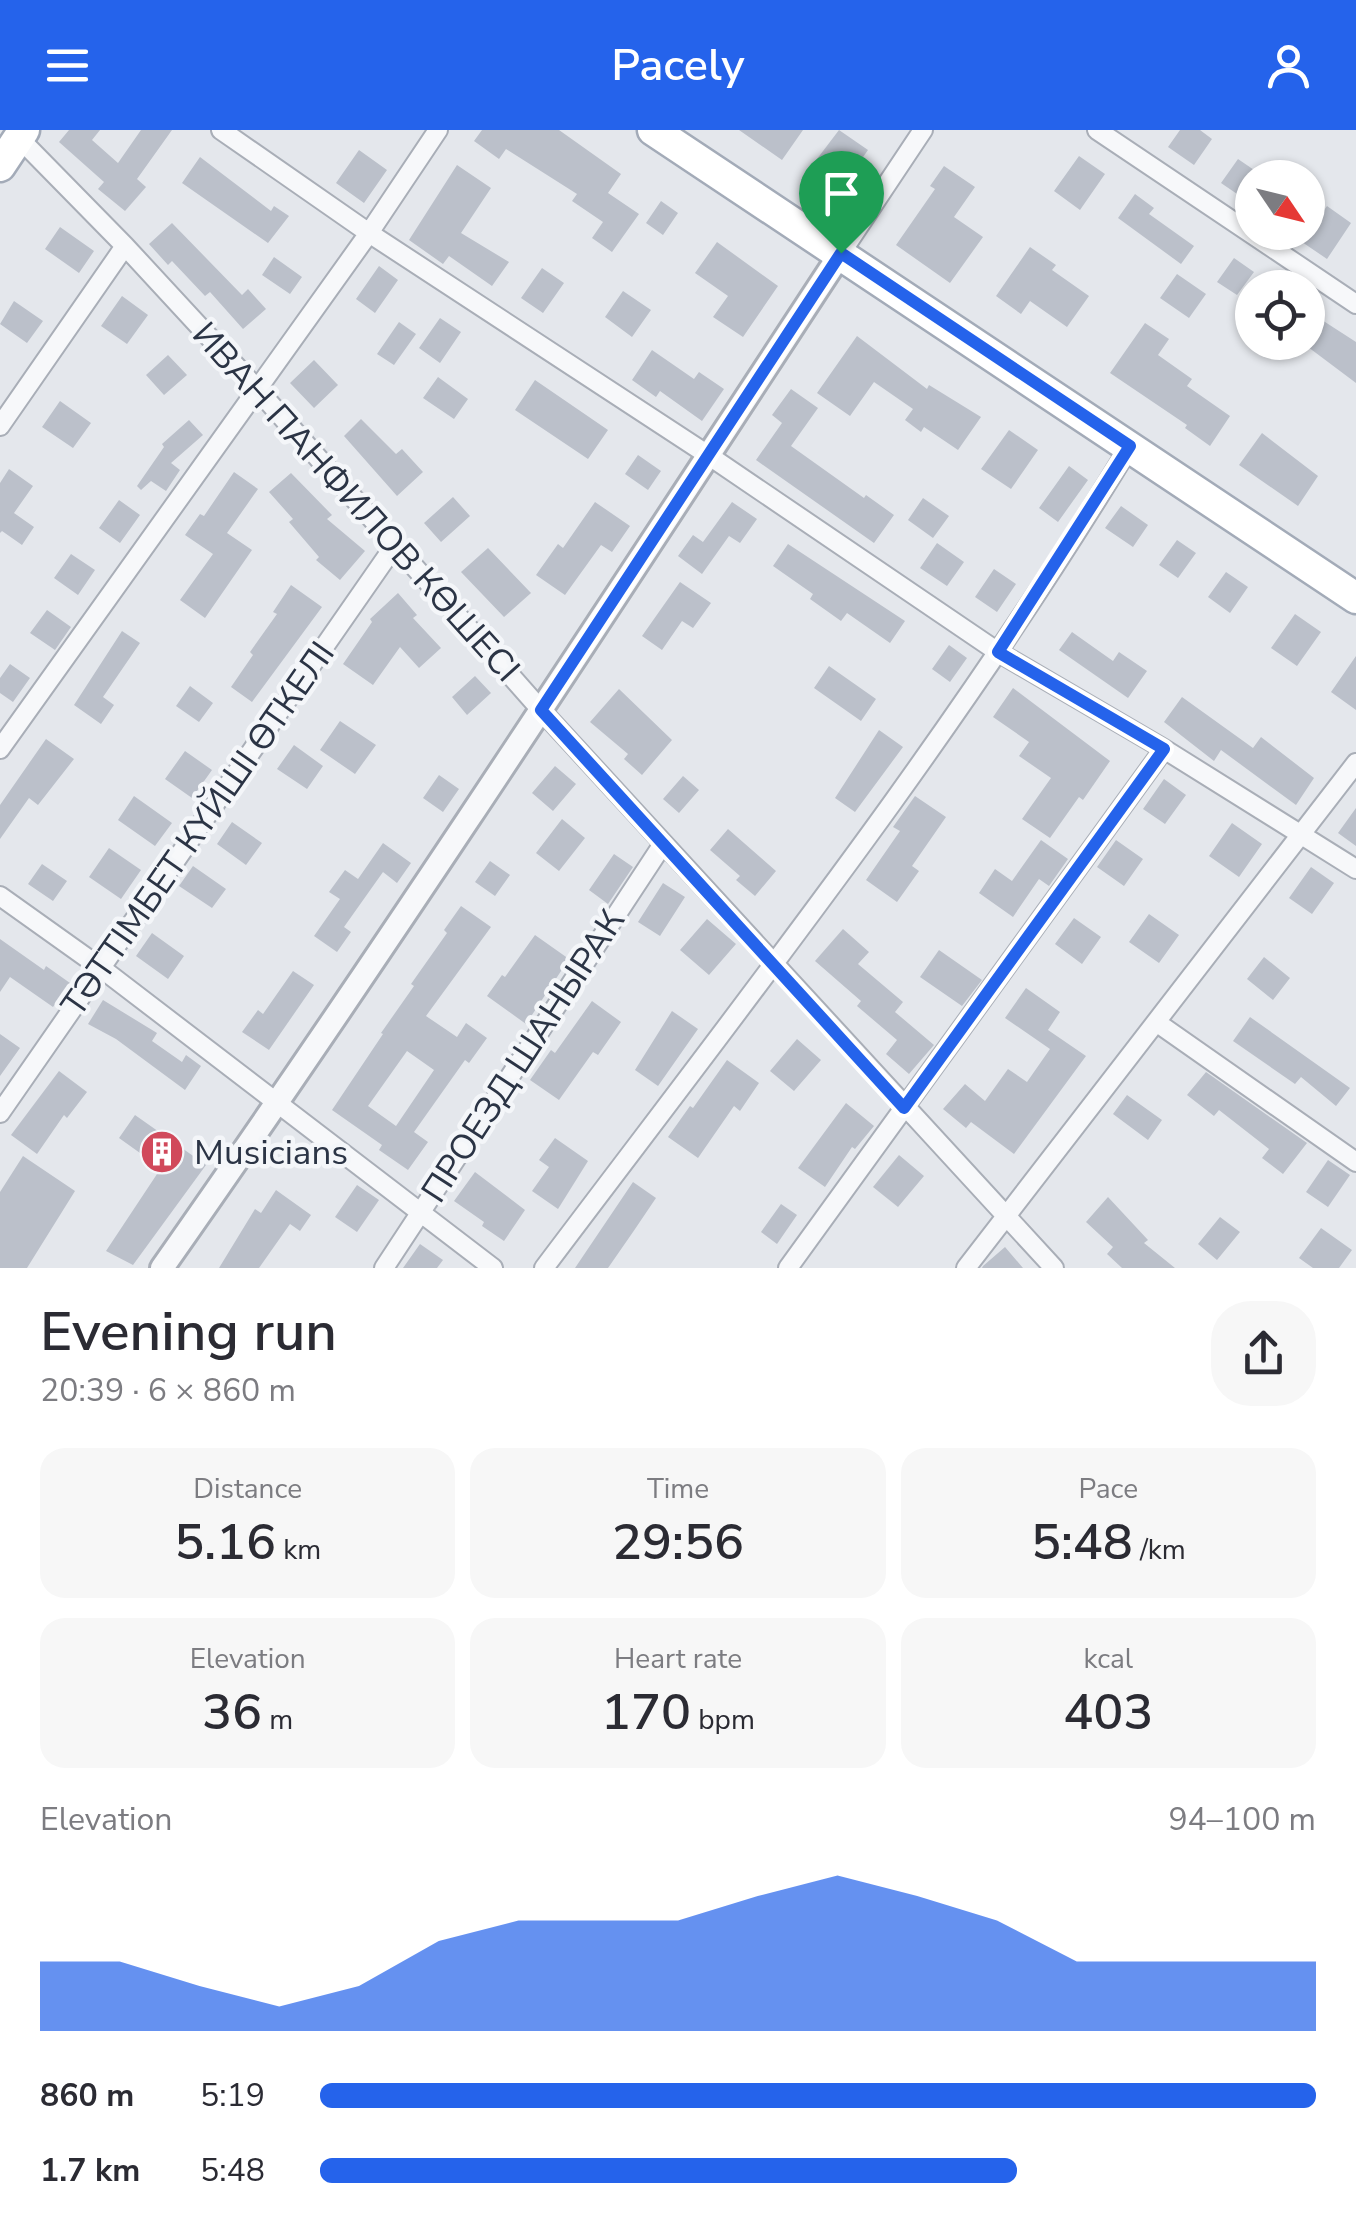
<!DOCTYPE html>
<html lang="en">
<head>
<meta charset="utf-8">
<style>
  body { margin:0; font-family:"Nunito Sans",sans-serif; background:#f7f7f7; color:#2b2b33; height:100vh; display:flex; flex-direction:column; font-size:38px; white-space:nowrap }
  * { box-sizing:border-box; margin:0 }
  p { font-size:32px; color:#7c7c81 }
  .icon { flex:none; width:55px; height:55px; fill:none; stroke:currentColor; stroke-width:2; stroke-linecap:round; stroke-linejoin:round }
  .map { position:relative; height:1138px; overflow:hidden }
  .sheet { display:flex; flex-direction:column; background:#fff; flex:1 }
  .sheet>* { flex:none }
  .needle { width:65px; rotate:125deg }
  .controls { position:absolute; left:1235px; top:30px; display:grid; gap:20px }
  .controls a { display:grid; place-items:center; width:90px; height:90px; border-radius:50%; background:#fff; box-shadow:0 2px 8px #0004; font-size:50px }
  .pin { position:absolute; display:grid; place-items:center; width:85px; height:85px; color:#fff; margin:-102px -42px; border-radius:50% 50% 50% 0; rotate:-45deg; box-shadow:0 0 10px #0007 }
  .pin .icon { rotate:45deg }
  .round { display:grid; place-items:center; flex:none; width:105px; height:105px; border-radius:40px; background:#f7f7f7 }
  .summary { display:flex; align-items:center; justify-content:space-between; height:170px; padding:0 40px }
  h1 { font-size:55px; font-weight:600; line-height:75px }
  .figures { display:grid; grid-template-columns:repeat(3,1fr); gap:15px; height:170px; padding:10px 40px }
  .figures div { display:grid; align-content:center; border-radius:25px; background:#f7f7f7; text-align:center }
  .figures b { font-size:50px; font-weight:600 }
  .figures small { font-size:28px; font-weight:400 }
  .figures p { font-size:28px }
  .chart { height:280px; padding:20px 40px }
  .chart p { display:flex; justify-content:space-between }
  .chart svg { width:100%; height:180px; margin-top:10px; fill:#2563eb; opacity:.7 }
  ul { padding:0 40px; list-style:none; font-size:32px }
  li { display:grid; grid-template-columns:160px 120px 1fr; align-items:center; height:75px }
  li i { height:25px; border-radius:12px; background:#2563eb }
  header { display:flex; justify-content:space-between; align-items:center; height:130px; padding:0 40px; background:#2563eb; color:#fff; font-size:45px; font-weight:600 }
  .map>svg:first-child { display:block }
  .building { fill:#bbc0ca; fill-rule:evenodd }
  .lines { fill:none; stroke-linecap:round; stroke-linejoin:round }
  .minor-casing { stroke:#a9aeb7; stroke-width:22 }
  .tertiary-casing { stroke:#a9aeb7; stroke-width:28 }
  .primary-casing { stroke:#a3abb8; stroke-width:35 }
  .minor { stroke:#f7f8fa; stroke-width:18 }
  .tertiary { stroke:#f7f8fa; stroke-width:22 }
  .primary { stroke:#fff; stroke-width:30 }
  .route-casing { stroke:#fff; stroke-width:20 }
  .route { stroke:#2563eb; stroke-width:12 }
  .labels { text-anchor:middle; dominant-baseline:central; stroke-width:9; stroke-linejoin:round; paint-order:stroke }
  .street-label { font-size:35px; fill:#2b3445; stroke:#f4f6f9 }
  .poi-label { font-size:35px; fill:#2b3445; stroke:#f4f6f9; text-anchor:start }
</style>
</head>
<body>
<header><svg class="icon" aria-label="menu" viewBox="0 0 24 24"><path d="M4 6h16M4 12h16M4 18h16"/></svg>Pacely<svg class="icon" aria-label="person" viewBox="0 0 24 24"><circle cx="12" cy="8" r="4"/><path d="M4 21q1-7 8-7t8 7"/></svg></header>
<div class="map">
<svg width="1356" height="1138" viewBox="0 0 1356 1138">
  <rect width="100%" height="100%" fill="#e4e7ec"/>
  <!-- building -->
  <path class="building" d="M69,0H100L92,10L118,33L141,0H172L137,49L146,57L125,81L98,59L104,52L59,12Z
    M482,0H559L621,44L608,63L639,84L612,122L592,108L603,92L572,71L577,64L506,19L499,29L474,11Z
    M739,0H803L782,30Z
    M839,0L868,20L832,71L801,50Z
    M1180,0H1200L1212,9L1194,35L1168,17Z
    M359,20L387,40L364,73L336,53Z
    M1079,26L1105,44L1080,80L1054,61Z
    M200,27L271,81L274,76L289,86L268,113L182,53Z
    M1238,29L1257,42L1240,66L1221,53Z
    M457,35L491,58L461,103L509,132L492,156L449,126L443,134L409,110Z
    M944,36L975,57L954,87L983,107L950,153L896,115L935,59L930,56Z
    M1135,64L1154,78L1149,84L1194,116L1181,134L1118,88Z
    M661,71L678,83L663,105L646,93Z
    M1327,76L1351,93L1327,129L1302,112Z
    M172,93L242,165L248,159L266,179L243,199L210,162L205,166L172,131L168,135L149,114Z
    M60,97L94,121L79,143L45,119Z
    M717,112L778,156L743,207L713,187L728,166L695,143Z
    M1030,117L1056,135L1052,140L1089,166L1067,197L1030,171L1021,184L996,166Z
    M274,127L302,147L290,164L262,145Z
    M1234,128L1254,142L1237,165L1217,152Z
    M379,136L398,150L375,183L356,169Z
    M542,138L564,153L543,183L521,168Z
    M1177,144L1206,164L1189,188L1160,168Z
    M623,161L651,180L632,207L605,187Z
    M122,166L148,185L127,214L101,196Z
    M14,171L43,191L27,213L0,194Z
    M1308,181L1356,212V253L1308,217Z
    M440,188L461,202L440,233L419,218Z
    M399,192L416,204L394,235L377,224Z
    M1145,193L1169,209L1158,225L1192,249L1187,256L1230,286L1210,316L1185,298L1187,295L1110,243Z
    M857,206L927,259L929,255L981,287L958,320L924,297L921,302L905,290L913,279L874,252L850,286L817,263Z
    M652,220L694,249L699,242L724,259L702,291L660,261L656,267L632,250Z
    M168,225L187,245L164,265L146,245Z
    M314,230L338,255L314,278L290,253Z
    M438,247L468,269L454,289L423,268Z
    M535,250L608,300L588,329L515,280Z
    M791,259L818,278L791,316L864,368L866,365L894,385L874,413L756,330L782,293L772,285Z
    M60,271L91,293L73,318L42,297Z
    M361,289L396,324L402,319L423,342L397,366L344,306Z
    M189,290L203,305L171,333L180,340L166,361L151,351L141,360L137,356L164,317L162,314Z
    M1009,300L1038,320L1011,359L981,339Z
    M1262,303L1318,346L1298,376L1239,335Z
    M638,325L661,341L648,360L625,344Z
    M1069,336L1088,350L1058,392L1039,378Z
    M9,339L33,356L14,383L34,397L22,415L2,401L0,403V353Z
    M234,342L258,359L227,403L252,420L205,488L180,470L213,424L185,405L200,384L204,386Z
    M291,343L332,385L327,389L365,421L340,450L316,430L319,427L289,392L293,389L269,362Z
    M453,367L470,386L441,412L424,393Z
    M923,368L949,386L933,408L908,390Z
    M119,370L140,385L120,413L99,398Z
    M595,372L630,396L612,422L601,415L565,465L536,445L558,414L563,418Z
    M732,372L757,389L740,413L729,406L702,444L678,426L693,405L703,412Z
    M1121,376L1148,395L1133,417L1105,398Z
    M1177,410L1196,423L1178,448L1159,435Z
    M937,413L964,432L947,456L920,438Z
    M788,414L905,491L890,513L847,483L841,491L810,469L813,464L773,436Z
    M488,418L531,463L504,487L461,442Z
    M71,424L95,440L78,465L54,448Z
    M994,439L1016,454L997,482L975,467Z
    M1226,442L1248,457L1230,483L1208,467Z
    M680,452L711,473L693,498L682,491L662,520L642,506Z
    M291,455L322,477L252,572L231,557L253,525L250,522L277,484L273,482Z
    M398,463L417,485L413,488L441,518L419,538L400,517L373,555L343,534L372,492L370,489Z
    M47,480L71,497L55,520L30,503Z
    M1295,484L1321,502L1297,536L1271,518Z
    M122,501L140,513L103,567L114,575L101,594L74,575Z
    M1072,502L1113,531L1119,522L1147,541L1128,568L1059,520Z
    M949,515L967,528L950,552L932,539Z
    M1356,526V580L1331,562Z
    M10,534L30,548L13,572L0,563V548Z
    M829,536L876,569L861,591L814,558Z
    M475,546L491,563L467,585L452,567Z
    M190,556L213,573L199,592L176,576Z
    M1013,558L1110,631L1083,670L1079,667L1050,708L1022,689L1051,648L1019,626L1029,612L993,587Z
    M619,559L672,610L642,645L624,629L628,624L590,592Z
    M1182,567L1253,618L1261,607L1314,648L1296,675L1221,620L1214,631L1164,592Z
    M340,591L376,615L355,644L320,620Z
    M879,600L903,617L855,682L835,668Z
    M46,609L74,629L38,675L29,668L0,709V675Z
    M294,615L323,636L307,659L277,639Z
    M185,621L212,640L192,668L165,649Z
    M555,636L576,654L553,681L532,663Z
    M439,645L459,659L443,682L423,668Z
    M683,646L699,660L679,683L663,669Z
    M1164,649L1186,665L1165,694L1143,679Z
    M134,666L172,693L155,716L118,690Z
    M915,666L946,687L912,736L919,741L897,772L866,750L900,701L893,697Z
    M1356,678V716L1338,703Z
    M562,689L585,708L559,741L536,723Z
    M232,692L262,713L246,735L217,714Z
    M1232,693L1262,714L1239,747L1209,726Z
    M728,699L776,741L755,766L736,750L740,746L710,720Z
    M1041,710L1068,729L1049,756L1039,749L1013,787L979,763L995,739L1012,751Z
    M1116,710L1143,729L1124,756L1097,737Z
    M383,713L411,733L397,753L383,742L344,797L351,802L337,822L314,806L340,769L329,762L345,740L358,749Z
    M109,718L141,740L121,769L89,747Z
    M614,724L633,737L608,774L589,760Z
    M490,731L510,745L495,766L475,752Z
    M42,734L67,751L53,771L28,754Z
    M193,736L226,759L212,778L179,756Z
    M1311,737L1334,753L1312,784L1289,768Z
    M663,753L685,767L660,806L638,792Z
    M461,776L491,797L426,886L457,907L466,893L487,908L469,933L465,930L414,1002L428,1012L408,1040L379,1020L382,1015L332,980L383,904L381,903L414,856L411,854L447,803L444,800ZM407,921L434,940L396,996L368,976Z
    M1149,784L1179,805L1159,833L1129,812Z
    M1074,788L1101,807L1082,834L1055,814Z
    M707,789L736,814L709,845L680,820Z
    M843,799L869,822L858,834L903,872L895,882L934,915L909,944L886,924L897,910L857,876L861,871L815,831Z
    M152,803L184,826L168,849L136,826Z
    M535,805L569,829L526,894L487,866L502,845L505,847Z
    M0,809L44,840L46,836L70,853L53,877L10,847L0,862Z
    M939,820L982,850L962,876L920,847Z
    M1264,827L1290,848L1273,870L1247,849Z
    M293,841L314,855L269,920L242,902L258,880L263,884Z
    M1026,858L1060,882L1048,900L1086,926L1014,1024L971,992L966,998L943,979L965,954L985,971L1008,939L1027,952L1050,919L1005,888Z
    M103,870L157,903L152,911L182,932L186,925L201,936L185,960L116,909L88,894Z
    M592,871L621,892L598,925L593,922L559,970L530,950L551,920L555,923Z
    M672,881L698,899L658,956L635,940Z
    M1250,887L1350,958L1336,976L1301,947L1295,954L1233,911Z
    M0,904L20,918L0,946Z
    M797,909L821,930L794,961L770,941Z
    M727,930L759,953L740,981L734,976L698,1028L668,1007L690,976L693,978Z
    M59,941L87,962L67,988L64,985L37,1024L11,1005Z
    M1206,942L1307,1013L1283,1044L1262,1028L1269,1019L1219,980L1214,986L1187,965Z
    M1127,965L1162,990L1148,1010L1113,984Z
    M846,973L874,996L855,1019L852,1017L825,1057L798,1038Z
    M135,985L206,1035L133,1135L106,1121L161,1038L119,1008Z
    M555,1008L588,1031L558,1079L532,1061L549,1037L539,1030Z
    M899,1025L924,1046L898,1077L873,1057Z
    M23,1026L75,1061L27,1138H0V1062Z
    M1328,1030L1350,1045L1328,1077L1306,1062Z
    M475,1042L525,1080L504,1111L482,1096L484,1092L454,1071Z
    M633,1052L656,1068L633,1102L608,1138H575Z
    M357,1055L379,1070L357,1102L335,1087Z
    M276,1060L311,1085L300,1101L290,1094L259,1138H219L255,1079L261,1083Z
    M1108,1067L1148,1110L1144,1113L1175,1138H1122L1107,1124L1113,1117L1086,1092Z
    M781,1074L797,1085L777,1114L761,1102Z
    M1220,1087L1240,1102L1217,1130L1198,1114Z
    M1321,1098L1352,1120L1339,1138H1313L1299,1128Z
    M420,1114L443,1130L437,1138H403Z
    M1005,1117L1023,1138H982L983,1136Z"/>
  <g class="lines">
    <!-- minor casing -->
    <g class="minor-casing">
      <path id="minor" d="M221,0L369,103L708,325L998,522L1164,619L1356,739
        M1097,0L1356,174
        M19,8L125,116L258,260L541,580L1054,1138
        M841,123L923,0
        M0,296L125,116
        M0,619L369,103L438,0
        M0,766L101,838L493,1138
        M1156,892L1356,1032
        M0,983L395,415
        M384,1138L663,714
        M544,1138C746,870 956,604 1130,316
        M788,1138L1164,619
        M966,1138L1356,633"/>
    </g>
    <!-- tertiary casing -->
    <g class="tertiary-casing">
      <path id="tertiary" d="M162,1138C396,805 618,463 841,123"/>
    </g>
    <!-- primary casing -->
    <g class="primary-casing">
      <path id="primary" d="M653,0L1356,468
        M0,36L24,0"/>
    </g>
    <!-- minor -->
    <use href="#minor" class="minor"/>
    <!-- tertiary -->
    <use href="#tertiary" class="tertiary"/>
    <!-- primary -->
    <use href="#primary" class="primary"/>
  </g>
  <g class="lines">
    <!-- route casing -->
    <g class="route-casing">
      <path id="route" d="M841,123L1130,316L998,522L1164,619L904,978L541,580Z"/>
    </g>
    <!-- route -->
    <use href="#route" class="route"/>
  </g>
  <!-- icons -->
  <defs>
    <g id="building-disc" transform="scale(2.25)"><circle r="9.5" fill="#d1495b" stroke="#f4f6f9"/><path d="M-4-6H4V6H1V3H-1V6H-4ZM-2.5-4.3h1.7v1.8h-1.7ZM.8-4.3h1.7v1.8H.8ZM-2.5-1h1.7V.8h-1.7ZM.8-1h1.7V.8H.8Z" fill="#fff"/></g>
  </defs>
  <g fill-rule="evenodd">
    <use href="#building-disc" x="162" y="1022"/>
  </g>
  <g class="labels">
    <!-- street labels -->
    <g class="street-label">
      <text transform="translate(356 372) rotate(48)">ИВАН ПАНФИЛОВ КӨШЕСІ</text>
      <text transform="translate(198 699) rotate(-55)">ТӘТТІМБЕТ КҮЙШІ ӨТКЕЛІ</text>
      <text transform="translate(523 926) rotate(-57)">ПРОЕЗД ШАНЫРАК</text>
    </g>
    <!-- poi labels -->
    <g class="poi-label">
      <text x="194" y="1022">Musicians</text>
    </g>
  </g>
</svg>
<div class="controls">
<a><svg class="needle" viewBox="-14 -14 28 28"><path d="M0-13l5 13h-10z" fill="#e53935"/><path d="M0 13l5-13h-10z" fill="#7c7c81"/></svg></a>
<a><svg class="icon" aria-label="locate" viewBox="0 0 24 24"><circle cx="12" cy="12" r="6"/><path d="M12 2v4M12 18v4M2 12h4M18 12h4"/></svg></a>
</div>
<div class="pin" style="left:841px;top:123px;background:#1e9e55"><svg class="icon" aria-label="arrive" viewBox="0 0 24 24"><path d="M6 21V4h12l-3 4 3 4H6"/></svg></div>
</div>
<section class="sheet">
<div class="summary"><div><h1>Evening run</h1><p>20:39 · 6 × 860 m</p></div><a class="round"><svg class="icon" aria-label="share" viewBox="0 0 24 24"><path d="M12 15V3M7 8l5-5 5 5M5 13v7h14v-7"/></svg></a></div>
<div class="figures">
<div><p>Distance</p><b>5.16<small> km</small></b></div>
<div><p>Time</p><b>29:56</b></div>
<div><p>Pace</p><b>5:48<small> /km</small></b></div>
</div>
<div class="figures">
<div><p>Elevation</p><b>36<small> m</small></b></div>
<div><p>Heart rate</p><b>170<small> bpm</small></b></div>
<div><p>kcal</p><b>403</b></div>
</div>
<div class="chart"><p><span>Elevation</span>94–100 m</p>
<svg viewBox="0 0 160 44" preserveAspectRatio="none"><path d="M0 44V27L10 27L20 33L30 38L40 33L50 22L60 17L70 17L80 17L90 11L100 6L110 11L120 17L130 27L140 27L150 27L160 27V44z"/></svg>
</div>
<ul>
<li><b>860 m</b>5:19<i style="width:100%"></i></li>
<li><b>1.7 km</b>5:48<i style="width:70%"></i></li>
</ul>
</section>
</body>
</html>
